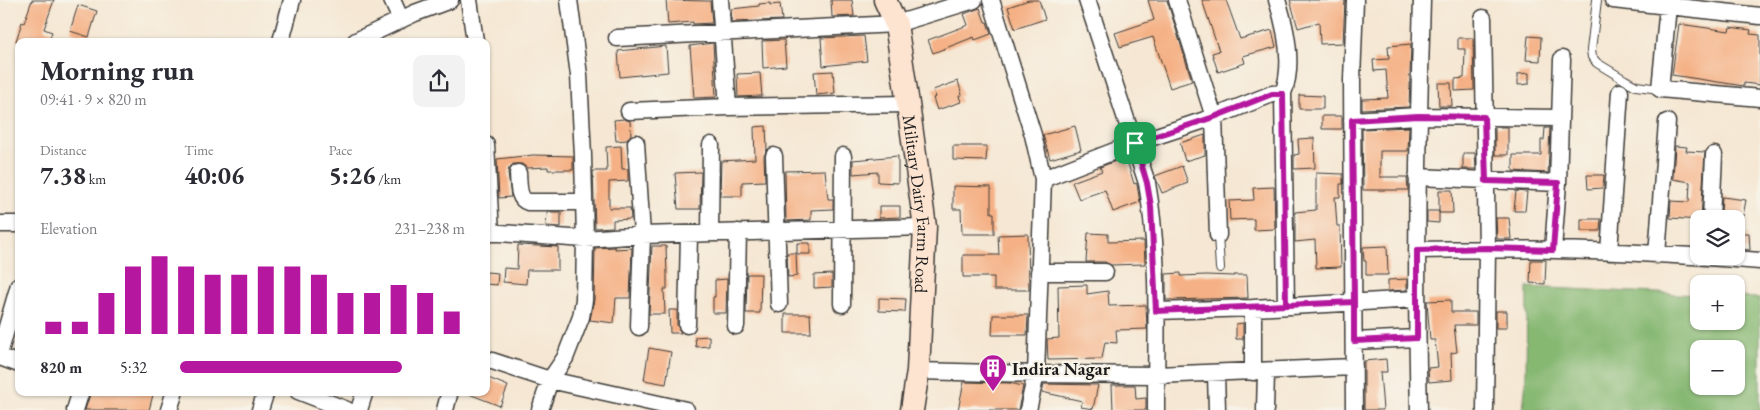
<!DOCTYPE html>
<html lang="en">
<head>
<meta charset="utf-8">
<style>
  body { margin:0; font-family:"EB Garamond",serif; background:#f2f2f3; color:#2b2b33; height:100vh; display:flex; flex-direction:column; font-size:19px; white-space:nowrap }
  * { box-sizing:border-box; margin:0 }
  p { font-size:16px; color:#7c7c81 }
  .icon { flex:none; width:28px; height:28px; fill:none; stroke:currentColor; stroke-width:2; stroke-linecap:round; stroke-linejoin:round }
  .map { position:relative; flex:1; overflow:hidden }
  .side { position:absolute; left:15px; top:38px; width:475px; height:358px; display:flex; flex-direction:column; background:#fff; border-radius:10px; box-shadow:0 1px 4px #0004 }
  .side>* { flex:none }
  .fabs { position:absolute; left:1690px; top:210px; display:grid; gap:10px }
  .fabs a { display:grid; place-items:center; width:55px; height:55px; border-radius:10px; background:#fff; box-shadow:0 1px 4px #0004; font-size:25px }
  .pin { position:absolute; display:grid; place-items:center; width:42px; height:42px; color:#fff; margin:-21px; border-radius:10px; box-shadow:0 2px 8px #0006 }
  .round { display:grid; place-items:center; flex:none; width:52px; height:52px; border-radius:10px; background:#f2f2f3 }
  .summary { display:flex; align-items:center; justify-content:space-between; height:85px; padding:0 25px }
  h1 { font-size:28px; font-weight:700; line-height:38px }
  .metrics { display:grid; grid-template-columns:repeat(3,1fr); gap:8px; height:85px; padding:5px 25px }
  .metrics div { display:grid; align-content:center }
  .metrics b { font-size:25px; font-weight:700 }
  .metrics small { font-size:14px; font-weight:400 }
  .metrics p { font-size:14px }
  .chart { height:140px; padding:10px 25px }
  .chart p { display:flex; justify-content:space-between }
  .chart svg { width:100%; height:90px; margin-top:5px; stroke:#b5179e; stroke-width:6 }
  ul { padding:0 25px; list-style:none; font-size:16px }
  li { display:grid; grid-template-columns:80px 60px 1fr; align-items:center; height:38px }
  li i { height:12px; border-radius:6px; background:#b5179e }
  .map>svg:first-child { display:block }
  .forest { fill:#86b872; stroke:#516a47; fill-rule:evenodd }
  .building { fill:#f5b185 }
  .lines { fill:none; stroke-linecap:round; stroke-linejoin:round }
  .service-casing { stroke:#3d3a37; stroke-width:10 }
  .minor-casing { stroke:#3d3a37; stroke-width:19 }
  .secondary-casing { stroke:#3d3a37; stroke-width:25 }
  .service { stroke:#fff; stroke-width:8 }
  .minor { stroke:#fff; stroke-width:16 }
  .secondary { stroke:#fde4d1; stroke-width:22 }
  .route-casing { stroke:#fff; stroke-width:10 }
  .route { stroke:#b5179e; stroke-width:6 }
  .labels { text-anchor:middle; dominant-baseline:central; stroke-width:4.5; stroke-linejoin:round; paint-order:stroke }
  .street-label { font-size:18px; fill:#1c1c1c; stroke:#f7f3e8 }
  .poi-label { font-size:18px; font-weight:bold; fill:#1c1c1c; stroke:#f7f3e8; text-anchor:start }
</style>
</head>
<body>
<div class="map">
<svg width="1760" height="410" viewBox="0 0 1760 410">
  <rect width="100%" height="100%" fill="#f7f3e8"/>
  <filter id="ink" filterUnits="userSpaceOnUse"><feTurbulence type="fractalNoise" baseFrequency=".02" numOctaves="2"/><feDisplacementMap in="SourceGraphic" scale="10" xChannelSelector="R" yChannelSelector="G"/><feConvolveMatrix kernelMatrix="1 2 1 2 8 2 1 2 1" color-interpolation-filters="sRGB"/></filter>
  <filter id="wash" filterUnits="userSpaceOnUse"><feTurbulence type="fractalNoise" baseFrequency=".0096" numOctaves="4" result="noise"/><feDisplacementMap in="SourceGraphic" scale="20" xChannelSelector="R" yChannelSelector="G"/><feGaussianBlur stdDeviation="1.12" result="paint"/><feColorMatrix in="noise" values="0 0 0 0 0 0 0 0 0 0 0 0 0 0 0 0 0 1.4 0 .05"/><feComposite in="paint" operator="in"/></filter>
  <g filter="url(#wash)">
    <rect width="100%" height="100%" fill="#f5e7d3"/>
    <!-- forest -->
    <path class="forest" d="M1527,287L1699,295V321H1736V297L1760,298V410H1523L1526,380ZM1699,349H1736V386H1699Z"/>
    <g id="blocks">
      <!-- building -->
      <path class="building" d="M32,0H54L44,29L52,32L49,41H16L22,22L24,23Z
        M666,0L710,1L712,23L693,24V22L668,24Z
        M831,0H852L854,16L832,17Z
        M1029,0H1039L1045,19L1015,29L1008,7Z
        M1148,0H1167L1192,81L1170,88L1153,37L1120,47L1115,33L1154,20Z
        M1202,0H1226L1240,39L1272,30L1276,47L1243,56L1245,63L1218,72L1212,53L1219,51Z
        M1290,0H1345L1343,43L1320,44L1319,22L1298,28Z
        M770,3V5L780,4L782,20L732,22L731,9L759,6V4Z
        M78,5L97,11L89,37L70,31Z
        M980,8L985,22H987L991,34L975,40L974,37L933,53L928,40L968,25L964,14Z
        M1679,24L1729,31L1730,27L1751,30L1750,34L1760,35V85L1744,83V86L1672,75Z
        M864,36L867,61L823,66L821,38Z
        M1528,36L1541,37L1540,61L1526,60Z
        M1458,38H1473L1474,90L1455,91V79L1464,78L1465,49H1458Z
        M784,40L786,66L763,68L762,41Z
        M713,43L716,97L694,98L690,46Z
        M1411,44L1409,107L1362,109V99L1388,98L1386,70L1374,71L1373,60L1389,59L1388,46Z
        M666,46L668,72L620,77L618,51Z
        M833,71L835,93L816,95L814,72Z
        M760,73L762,96L738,97L737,74Z
        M1529,73V84L1518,85V74Z
        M958,81L962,95L959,96L961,102L937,110L933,98L936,97L933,90Z
        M1438,83H1451L1452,106H1439Z
        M1299,95L1323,96V109H1299Z
        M1322,116H1342V129H1322Z
        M624,119L630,121L631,134L627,140L616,141L614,120Z
        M766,126L767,149L764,156L765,181L742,182V196H720L721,161L755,159L754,127Z
        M1075,126L1081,150L1050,159L1043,135Z
        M1409,127L1408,151H1380V177H1407L1408,190H1363L1362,129Z
        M1495,127H1508V155H1495Z
        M1545,128H1550L1548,173L1513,171V155H1541V140H1544Z
        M1205,135V155L1185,161L1180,143Z
        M1314,138L1315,168L1294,169V155L1299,154L1298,139Z
        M621,146L622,169H628V181L609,182V208H630L631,219L613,220V227L595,228L593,171H607L606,147Z
        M953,146H987L986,161L953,160Z
        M1675,146L1687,147L1686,151L1705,152L1701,219L1699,220L1670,218L1671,201L1689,202L1690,182L1673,179Z
        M1463,153H1475L1476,169H1463Z
        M533,155L573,156V170H548V167L527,168L522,164H513L509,168L508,173L511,197L499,198L497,159Z
        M898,156V183L878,182V172L853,174V160Z
        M1126,157L1134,184L1136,183L1137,185L1140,202L1113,212L1105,190L1079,199L1072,182L1102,171L1100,167Z
        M1182,166L1188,183L1162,193L1155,176Z
        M825,170L828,199H833V209L811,210V220L786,221L785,171Z
        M701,172L700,209H678L675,173Z
        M1316,173L1343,174V184H1340V197H1335L1337,226H1340L1341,267L1316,268L1315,240L1295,242V212L1316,210Z
        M1587,175H1604L1603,188L1588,189Z
        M953,186L991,187V213H994V234H962L961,209H953Z
        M1274,187L1275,229L1254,230V219L1230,220L1229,201L1254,200L1253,188Z
        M1439,190H1452L1453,213H1439Z
        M1516,191L1527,192L1525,211H1514Z
        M1722,197L1746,200L1743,216L1721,213Z
        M879,206H900V217L879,218Z
        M1427,211H1439V223L1427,222Z
        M547,212H561V227L546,226Z
        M1496,218H1509L1511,239H1497Z
        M1581,219H1601L1600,231H1581Z
        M1088,233L1108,234V242L1144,241L1145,264L1111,265L1105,262H1086Z
        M1738,233H1749L1750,250L1738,249Z
        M1028,234L1029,290H994V277H963V255H999L998,235Z
        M797,243H810V254H797Z
        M518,245L558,247V270H527L526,284L503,282L504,268L517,269Z
        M652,246H666L667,275V289H664L665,314H649Z
        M1387,246L1388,275H1366V261H1364L1363,247Z
        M615,247V249L632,248L630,298H616L614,323L590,320L594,300L595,248Z
        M787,253H796L797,276L788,277Z
        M1531,260H1546L1545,284L1530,283Z
        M486,272L498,273L497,285L486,284Z
        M1181,273V276L1206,275L1234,276V275H1247L1248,298L1166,300V274Z
        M747,274H761L760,313H746Z
        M832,274V287L814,288V275Z
        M727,279L726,313H713V297H715V280Z
        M1407,279V290L1388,291V280Z
        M1087,285V294L1108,291L1109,306L1146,305L1147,329L1116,330L1117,343L1105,342L1102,359L1048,360L1047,339L1059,338L1058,286Z
        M879,298L906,299L905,312L879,311Z
        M1451,300V312H1476V325H1454L1457,352L1451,353L1452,380L1429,382L1428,368L1438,367L1435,340H1430L1427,301Z
        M669,310H677V325L681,333H670Z
        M1496,311H1507V328H1496Z
        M785,314H810L811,333H785Z
        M993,315H1028L1027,335H992Z
        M1243,323V339H1236V324Z
        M709,336V346L696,347L695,337Z
        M649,348L671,352L666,384L644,380Z
        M1386,359L1387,372H1380L1383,410H1364V361Z
        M486,377L508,386L500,406L464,392L486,391Z
        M964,382L1009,383L1023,386L1018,410H958Z
        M1044,384L1098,385L1093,409L1081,407L1082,401L1042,392Z
        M1112,385H1135L1136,399L1146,398V410H1113Z
        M91,391H154L149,410H85Z"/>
    </g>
  </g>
  <g filter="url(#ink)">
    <use href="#blocks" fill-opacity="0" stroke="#3d3a37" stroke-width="1"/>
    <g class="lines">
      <!-- service casing -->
      <g class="service-casing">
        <path id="service" d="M1597,0L1591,50L1592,57L1597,63L1625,80L1636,86L1660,89
          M1218,235L1220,268"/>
      </g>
      <!-- minor casing -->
      <g class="minor-casing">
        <path id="minor" d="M392,0L401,20
          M469,0L475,41
          M720,0L728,107L908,104
          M991,0L1033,135L1043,179L1036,374L1028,410
          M1087,0L1147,183C1160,257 1156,335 1156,410
          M1177,0L1214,117L1218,235
          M1277,0C1286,28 1294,65 1283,93
          M1613,0L1760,16
          M1668,6L1660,89L1760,98
          M1483,18L1487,249L1485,410
          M617,38L896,24L974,0
          M281,41L292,0
          M356,41L415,13L450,0
          M629,111L728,107
          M1352,120L1418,116L1560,118
          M636,143L642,235L639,327
          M486,145L491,233
          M774,156L779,304
          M518,173C519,183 517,199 528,202H584
          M1417,177L1558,183
          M1043,179L1135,143L1214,117L1272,94L1283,93L1286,305
          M1711,219L1714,155
          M0,224H19
          M486,232L585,239L642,235L925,227
          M710,233L711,145
          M1417,250C1531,247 1646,252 1760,261
          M1553,250L1558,183L1562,59
          M1609,252L1620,92
          M1657,255L1667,122
          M1039,272H1105
          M842,304L843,156
          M1253,308V372
          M1157,311L1253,308L1417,299
          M687,325L689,234
          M736,326L738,232
          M1354,341L1417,338
          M0,351L19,285
          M0,357L19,364
          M486,359L550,380L686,410
          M918,371L1036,374L1156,375L1354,367
          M1216,374L1217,410
          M298,391L347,410
          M75,410L81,391
          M169,410L175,391
          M260,410L266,391
          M359,410L365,391
          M445,410L450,391
          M540,410L550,380L565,358L581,317L584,300L585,239L583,156L579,75L569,0
          M1265,410L1266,372
          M1354,410L1352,80L1355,0
          M1419,410C1415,273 1418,137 1422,0"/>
      </g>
      <!-- secondary casing -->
      <g class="secondary-casing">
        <g id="secondary">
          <path id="s1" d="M885,0L896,24L908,104L925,227L918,371L912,410"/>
        </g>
      </g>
      <!-- service -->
      <use href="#service" class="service"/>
      <!-- minor -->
      <use href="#minor" class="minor"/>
      <!-- secondary -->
      <use href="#secondary" class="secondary"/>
    </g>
  </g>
  <g class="lines" filter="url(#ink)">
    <!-- route casing -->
    <g class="route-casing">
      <path id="route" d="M1135,143L1147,183L1151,206L1156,311L1354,302V341L1417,338V250L1487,248L1553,250L1558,183L1486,181L1484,117L1418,116L1352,120L1354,302L1286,305L1283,94H1272L1214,117L1135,143"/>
    </g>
    <!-- route -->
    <use href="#route" class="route"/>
  </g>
  <!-- icons -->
  <defs>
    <g id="building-pin" transform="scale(1.4375)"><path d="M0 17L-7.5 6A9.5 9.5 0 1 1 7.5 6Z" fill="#b5179e" stroke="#f7f3e8"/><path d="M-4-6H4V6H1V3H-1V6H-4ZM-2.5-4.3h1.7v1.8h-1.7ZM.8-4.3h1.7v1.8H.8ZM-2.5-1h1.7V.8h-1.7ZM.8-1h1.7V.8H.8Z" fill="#fff"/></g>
  </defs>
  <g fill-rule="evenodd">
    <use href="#building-pin" x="993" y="368"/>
  </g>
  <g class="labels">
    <!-- street labels -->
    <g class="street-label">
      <text stroke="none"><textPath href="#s1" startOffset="208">Military Dairy Farm Road</textPath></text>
    </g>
    <!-- poi labels -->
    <g class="poi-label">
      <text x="1012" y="368">Indira Nagar</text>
    </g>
  </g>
</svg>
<div class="fabs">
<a><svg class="icon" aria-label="layers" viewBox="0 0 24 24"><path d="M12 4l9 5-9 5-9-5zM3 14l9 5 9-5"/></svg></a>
<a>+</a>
<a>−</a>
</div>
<div class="pin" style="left:1135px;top:143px;background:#1e9e55"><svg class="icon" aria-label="arrive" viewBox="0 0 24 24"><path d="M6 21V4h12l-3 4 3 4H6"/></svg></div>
<section class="side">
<div class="summary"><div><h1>Morning run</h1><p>09:41 · 9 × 820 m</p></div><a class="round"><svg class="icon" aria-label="share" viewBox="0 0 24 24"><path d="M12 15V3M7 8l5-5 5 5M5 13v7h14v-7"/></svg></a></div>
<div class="metrics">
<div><p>Distance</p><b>7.38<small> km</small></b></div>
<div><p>Time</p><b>40:06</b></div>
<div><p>Pace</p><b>5:26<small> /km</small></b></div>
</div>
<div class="chart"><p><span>Elevation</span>231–238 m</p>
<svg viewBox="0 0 160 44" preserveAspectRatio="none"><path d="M5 44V38M15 44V38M25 44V24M35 44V11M45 44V6M55 44V11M65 44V15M75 44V15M85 44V11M95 44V11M105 44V15M115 44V24M125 44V24M135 44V20M145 44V24M155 44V33"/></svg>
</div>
<ul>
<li><b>820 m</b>5:32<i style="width:78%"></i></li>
</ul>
</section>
</div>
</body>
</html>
